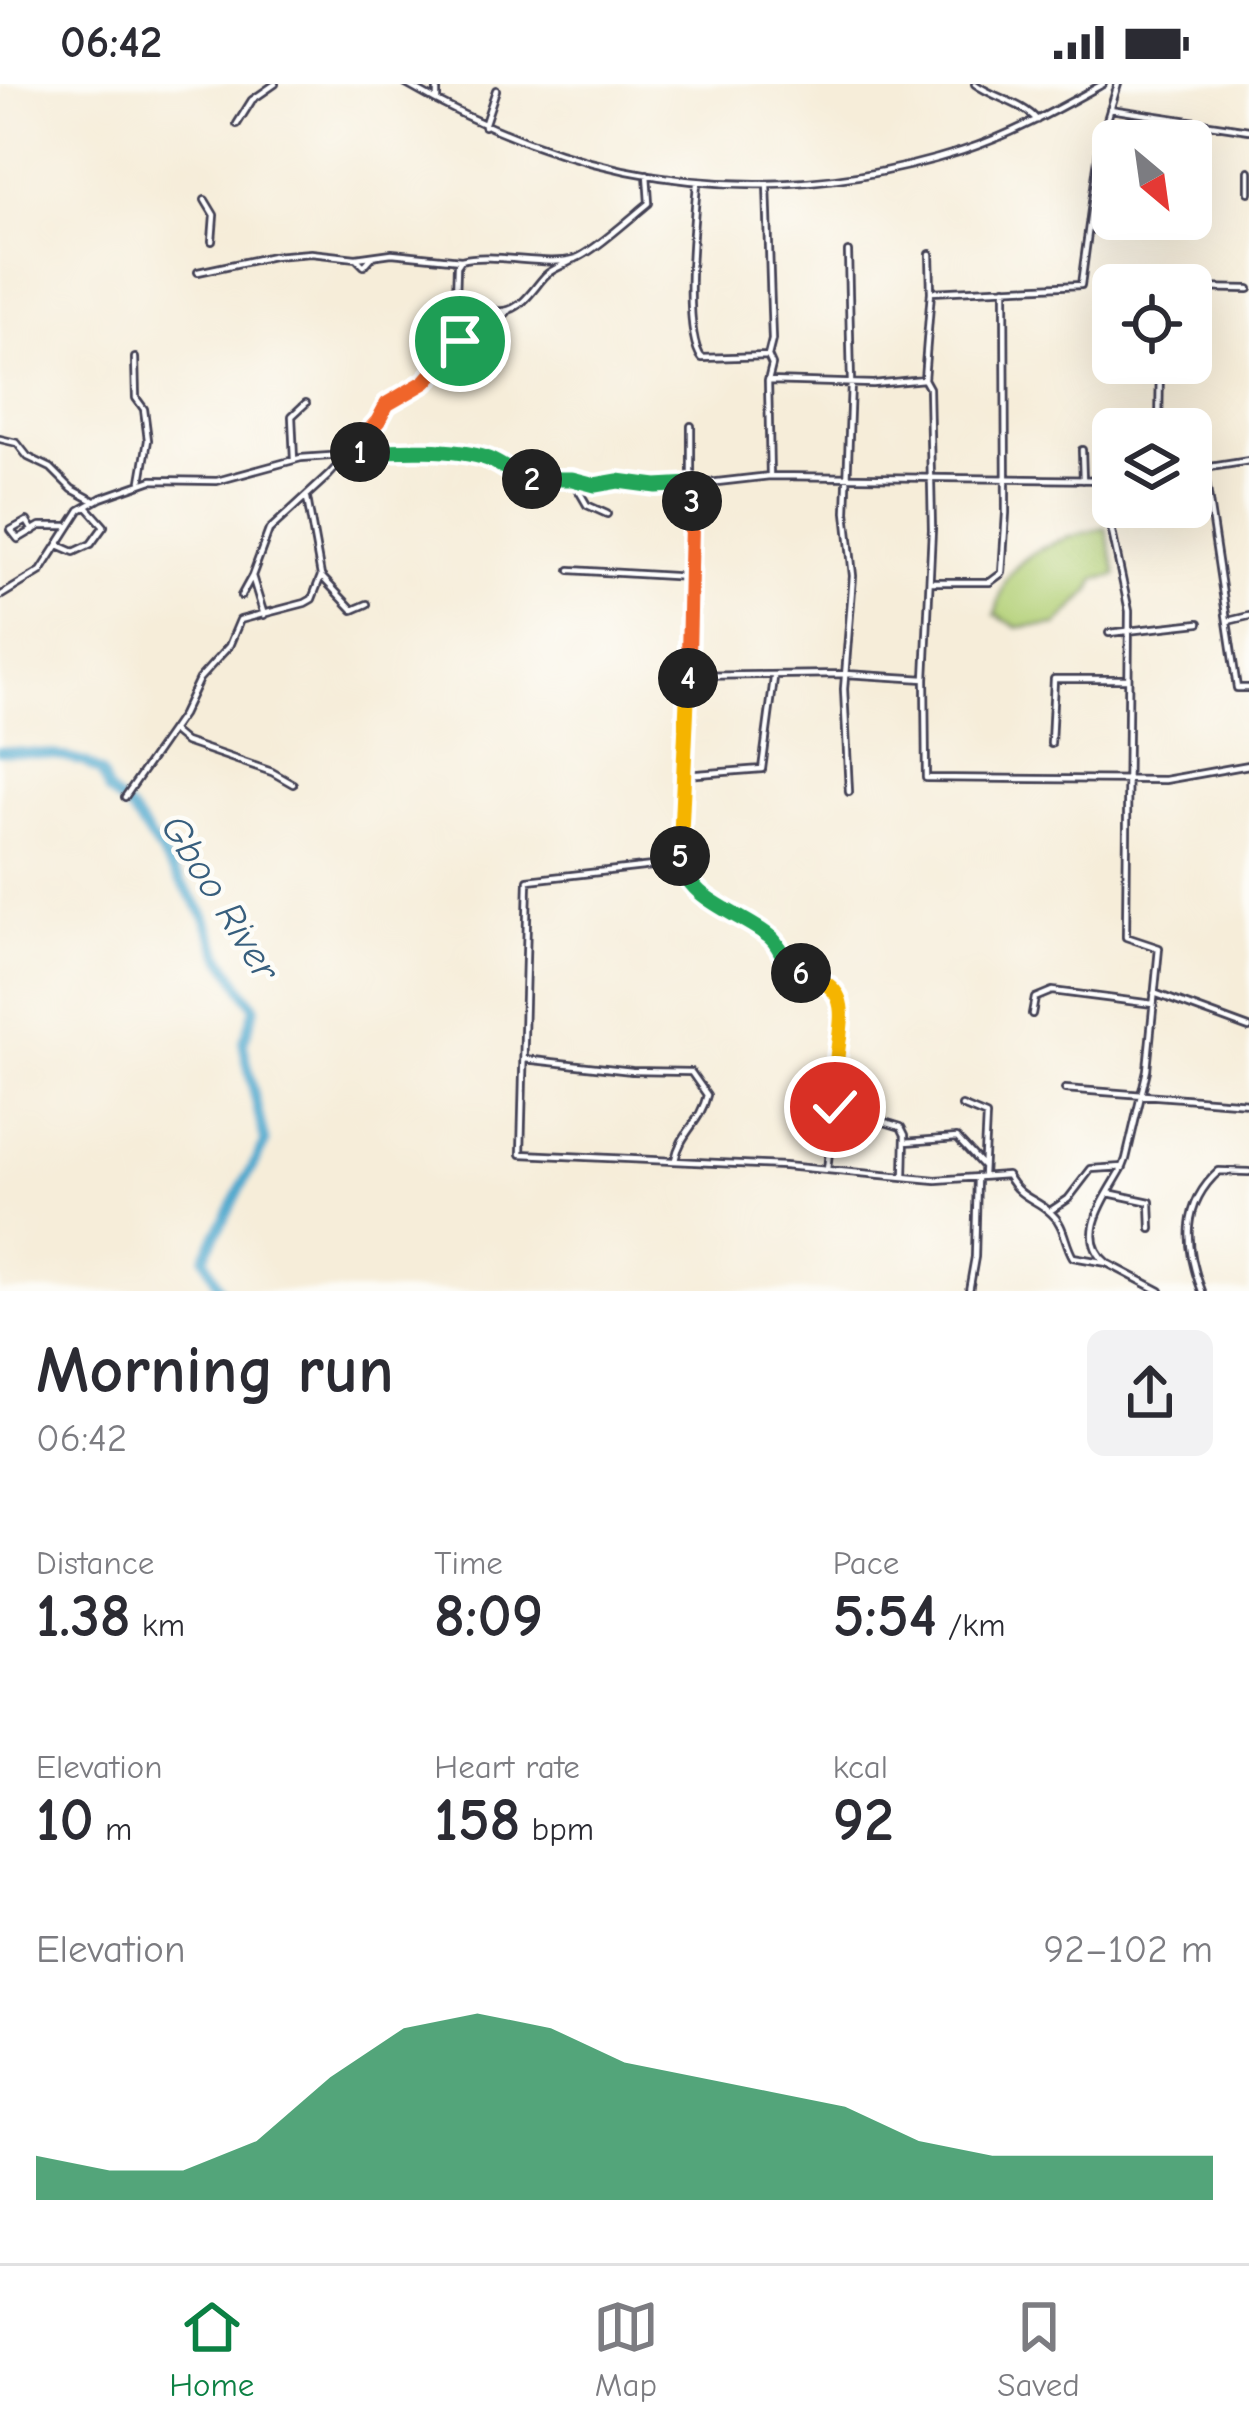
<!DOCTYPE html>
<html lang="en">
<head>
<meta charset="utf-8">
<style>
  body { margin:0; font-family:"Comic Neue",sans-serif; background:#f2f2f3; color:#2b2b33; height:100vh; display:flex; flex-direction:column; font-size:45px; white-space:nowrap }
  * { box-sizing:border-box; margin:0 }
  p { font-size:39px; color:#7c7c81 }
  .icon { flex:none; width:66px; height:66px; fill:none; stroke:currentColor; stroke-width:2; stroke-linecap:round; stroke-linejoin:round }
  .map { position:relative; height:1207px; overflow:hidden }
  .drawer { display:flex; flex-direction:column; background:#fff; flex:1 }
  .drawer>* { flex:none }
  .needle { width:78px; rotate:151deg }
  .fabs { position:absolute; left:1092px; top:36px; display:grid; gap:24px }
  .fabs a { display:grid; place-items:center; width:120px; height:120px; border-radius:18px; background:#fff; box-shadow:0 12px 48px #0002; font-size:60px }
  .pin { position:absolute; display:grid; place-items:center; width:102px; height:102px; color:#fff; margin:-51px; border:6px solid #fff; border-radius:50%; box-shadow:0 3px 12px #0007 }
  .km { position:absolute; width:60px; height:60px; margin:-30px; border-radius:50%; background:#222; color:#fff; font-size:33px; line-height:60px; text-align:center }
  .round { display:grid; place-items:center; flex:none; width:126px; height:126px; border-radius:18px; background:#f2f2f3 }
  .summary { display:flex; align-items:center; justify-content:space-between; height:204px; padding:0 36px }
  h1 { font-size:66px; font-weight:800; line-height:90px }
  .figures { display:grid; grid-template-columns:repeat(3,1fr); gap:18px; height:204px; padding:12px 36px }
  .figures div { display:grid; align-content:center }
  .figures b { font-size:60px; font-weight:800 }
  .figures small { font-size:33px; font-weight:400 }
  .figures p { font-size:33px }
  .chart { height:336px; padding:24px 36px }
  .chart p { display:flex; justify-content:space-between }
  .chart svg { width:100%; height:216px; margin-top:12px; fill:#0b8043; opacity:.7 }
  .status { display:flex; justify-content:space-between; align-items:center; height:84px; padding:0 60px; background:#fff; direction:ltr }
  .status svg { height:33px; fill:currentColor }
  .tabs { display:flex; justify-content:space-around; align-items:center; height:168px; border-top:3px solid #e1e1e2; background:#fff; font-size:33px; color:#7c7c81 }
  .tabs a { display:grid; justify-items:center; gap:6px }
  .tabs .active { color:#0b8043 }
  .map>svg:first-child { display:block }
  .green { fill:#b3d077; stroke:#6a7959; stroke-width:3 }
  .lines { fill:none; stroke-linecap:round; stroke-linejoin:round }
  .river { stroke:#50a8cd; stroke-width:10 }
  .minor-casing { stroke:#424053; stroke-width:10 }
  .minor { stroke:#fff; stroke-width:4.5 }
  .split-1-casing { stroke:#fff; stroke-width:24 }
  .split-2-casing { stroke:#fff; stroke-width:24 }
  .split-3-casing { stroke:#fff; stroke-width:24 }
  .split-4-casing { stroke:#fff; stroke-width:24 }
  .split-5-casing { stroke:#fff; stroke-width:24 }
  .split-6-casing { stroke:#fff; stroke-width:24 }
  .split-7-casing { stroke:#fff; stroke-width:24 }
  .split-1 { stroke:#f0652b; stroke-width:15 }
  .split-2 { stroke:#22a559; stroke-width:15 }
  .split-3 { stroke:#22a559; stroke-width:15 }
  .split-4 { stroke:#f0652b; stroke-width:15 }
  .split-5 { stroke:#f5b400; stroke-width:15 }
  .split-6 { stroke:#22a559; stroke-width:15 }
  .split-7 { stroke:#f5b400; stroke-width:15 }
  .labels { text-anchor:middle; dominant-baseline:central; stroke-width:9; stroke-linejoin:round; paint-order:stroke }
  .water-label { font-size:39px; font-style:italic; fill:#375e7d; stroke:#fdfcf7 }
</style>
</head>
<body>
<div class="status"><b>06:42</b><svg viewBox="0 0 49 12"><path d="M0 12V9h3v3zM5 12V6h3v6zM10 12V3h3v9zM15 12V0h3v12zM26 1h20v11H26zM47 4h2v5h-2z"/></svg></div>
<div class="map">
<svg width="1249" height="1207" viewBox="0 0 1249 1207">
  <rect width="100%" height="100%" fill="#fdfcf7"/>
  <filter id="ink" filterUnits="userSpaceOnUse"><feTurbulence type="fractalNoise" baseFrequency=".00833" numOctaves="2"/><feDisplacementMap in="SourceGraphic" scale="24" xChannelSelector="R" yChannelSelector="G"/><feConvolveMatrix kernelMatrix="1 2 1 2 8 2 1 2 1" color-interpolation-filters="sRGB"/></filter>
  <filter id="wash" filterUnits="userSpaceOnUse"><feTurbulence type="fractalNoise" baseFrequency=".004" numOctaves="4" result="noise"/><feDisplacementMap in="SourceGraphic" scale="48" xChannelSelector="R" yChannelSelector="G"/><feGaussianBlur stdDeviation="2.7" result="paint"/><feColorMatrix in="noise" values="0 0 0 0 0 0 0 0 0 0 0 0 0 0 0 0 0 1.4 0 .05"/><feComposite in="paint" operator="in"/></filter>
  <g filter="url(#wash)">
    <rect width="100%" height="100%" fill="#f6edd9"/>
    <!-- green -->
    <path class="green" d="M1106,444L1117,491L1096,495L1090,507L1057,541L1018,543L995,531C999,520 1001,503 1008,493C1029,462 1072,451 1106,444Z"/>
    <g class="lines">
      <!-- river -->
      <path class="river" d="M0,667L55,671L86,679L101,689L109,708L132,728L203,829L221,872L255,924L243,960L265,1059L204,1173L221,1207"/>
    </g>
  </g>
  <g filter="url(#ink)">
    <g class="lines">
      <!-- minor casing -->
      <g class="minor-casing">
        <path id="minor" d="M406,0C581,102 767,129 962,67C1012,51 1058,25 1103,0
          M975,0C994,14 1023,19 1037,36
          M437,17V0
          M1110,25L1249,46
          M237,40L252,16L275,0
          M484,42L496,6
          M1249,87V108
          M697,100C694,135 682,250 702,274L768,272L772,281L768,297L873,300L924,295L931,208L1081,201L1100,59L1118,0
          M767,100L772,256L768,272
          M205,116L214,131L212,157
          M848,168L851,299L846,428L853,492L844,605L849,708
          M930,170L931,208
          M357,175L364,182L372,173
          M198,188L273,172L311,169L356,174L392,169L461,176
          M1191,204L1249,205
          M458,242C466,215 482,230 504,227C524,224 534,203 546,191C552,185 564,181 571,177
          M488,248L508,227
          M454,259L486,248L494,226
          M135,274L136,314L144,325L148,356L141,397
          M924,295L929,304L932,445L925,595L926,694L1165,696L1249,681
          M768,297L770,392
          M1159,345L1160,279
          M0,355L17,359L28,373L51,384L72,405L94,417
          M1082,366L1083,396
          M294,376L292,332L306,319
          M1204,384L1237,604H1249
          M1191,386L1249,377
          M572,395L587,421L607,430
          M307,414L321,492L353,526L367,520
          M33,447L27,437L11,446L18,455L40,442H67
          M58,461L74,468L91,460L104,442L87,423
          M570,486L690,493L685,691
          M690,493L691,401L770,392L1113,396
          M931,498H990L1002,489L1006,429L1005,204
          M0,512L41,487L80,426L101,414L152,396L217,397L301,374L402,367L482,373L533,396L682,402L691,401V342
          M241,512L252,492
          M264,531L252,492L269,446L329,391L378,337L387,320L419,303L447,273L455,248L457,182L461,176C492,168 547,183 574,175C590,171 633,132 649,119L647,90
          M1228,537L1249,532
          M1109,549L1199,539
          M688,592L846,590L925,595
          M774,594L762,685L685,691L679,779L528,796L521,1070L784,1082L936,1096L1007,1091C1021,1116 1034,1113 1051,1129C1065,1141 1064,1158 1073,1173L1107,1179L1160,1207
          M173,648L185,658L272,688L293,700
          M1051,660L1054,595H1128
          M125,713L182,631L199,595L229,562L240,536L305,519L312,515L321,492
          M681,781L702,811L774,855L789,886C823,894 834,897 844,932L827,1086
          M1154,909L1249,944
          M1032,930L1035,914L1052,907L1153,920
          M524,975L632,987L691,988L707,1011C700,1040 681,1047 675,1076
          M1065,1005L1249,1019
          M962,1022L986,1032L983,1092
          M835,1023L901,1043L905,1051L904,1093
          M905,1058L957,1054L983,1082
          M1108,1109L1150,1118L1151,1145
          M1050,1127L1068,1115L1091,1085L1123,1083L1126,1075L1147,986L1159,864L1126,853L1129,527L1101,396
          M1107,1179C1074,1152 1108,1111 1123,1083
          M969,1207L975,1173L977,1093
          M1202,1207C1185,1163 1181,1121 1219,1087L1249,1088"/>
      </g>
      <!-- minor -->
      <use href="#minor" class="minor"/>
    </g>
  </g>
  <g class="lines" filter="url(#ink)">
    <!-- split-1 casing -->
    <g class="split-1-casing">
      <path id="split-1" d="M360,368L348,370L378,337L387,320L425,298L447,273L454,259L460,257"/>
    </g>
    <!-- split-2 casing -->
    <g class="split-2-casing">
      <path id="split-2" d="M360,368C395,366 456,363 488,375C504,381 514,393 532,395"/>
    </g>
    <!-- split-3 casing -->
    <g class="split-3-casing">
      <path id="split-3" d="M532,395H572L595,401L618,397L656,402L691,400L692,417"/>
    </g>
    <!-- split-4 casing -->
    <g class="split-4-casing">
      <path id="split-4" d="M688,594L692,417"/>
    </g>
    <!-- split-5 casing -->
    <g class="split-5-casing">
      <path id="split-5" d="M680,772L688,594"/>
    </g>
    <!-- split-6 casing -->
    <g class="split-6-casing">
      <path id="split-6" d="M680,772C684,816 740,828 770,853C779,860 784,875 789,886L801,889"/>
    </g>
    <!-- split-7 casing -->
    <g class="split-7-casing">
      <path id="split-7" d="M801,889C854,903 841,931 837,974C835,990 838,1007 835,1023"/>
    </g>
    <!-- split-1 -->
    <use href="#split-1" class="split-1"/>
    <!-- split-2 -->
    <use href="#split-2" class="split-2"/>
    <!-- split-3 -->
    <use href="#split-3" class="split-3"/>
    <!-- split-4 -->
    <use href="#split-4" class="split-4"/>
    <!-- split-5 -->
    <use href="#split-5" class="split-5"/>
    <!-- split-6 -->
    <use href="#split-6" class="split-6"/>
    <!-- split-7 -->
    <use href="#split-7" class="split-7"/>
  </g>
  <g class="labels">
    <!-- water labels -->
    <g class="water-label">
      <text transform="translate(220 814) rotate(58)">Gboo River</text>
    </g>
  </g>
</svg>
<div class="fabs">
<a><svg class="needle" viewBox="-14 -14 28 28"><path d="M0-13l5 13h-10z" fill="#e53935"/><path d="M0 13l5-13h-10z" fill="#7c7c81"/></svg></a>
<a><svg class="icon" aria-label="locate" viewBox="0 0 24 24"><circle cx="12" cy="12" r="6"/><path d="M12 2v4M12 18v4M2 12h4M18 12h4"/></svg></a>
<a><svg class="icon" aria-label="layers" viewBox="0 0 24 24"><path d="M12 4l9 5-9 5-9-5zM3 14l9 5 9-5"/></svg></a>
</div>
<div class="pin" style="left:460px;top:257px;background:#1e9e55"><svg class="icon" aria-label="arrive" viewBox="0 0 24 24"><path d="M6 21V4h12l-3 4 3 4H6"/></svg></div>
<div class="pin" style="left:835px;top:1023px;background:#d93025"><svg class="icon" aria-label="check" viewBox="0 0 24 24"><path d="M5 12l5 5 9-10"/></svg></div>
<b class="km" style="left:360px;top:368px">1</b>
<b class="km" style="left:532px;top:395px">2</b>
<b class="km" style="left:692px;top:417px">3</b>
<b class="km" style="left:688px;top:594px">4</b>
<b class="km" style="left:680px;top:772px">5</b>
<b class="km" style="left:801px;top:889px">6</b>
</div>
<section class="drawer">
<div class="summary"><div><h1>Morning run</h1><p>06:42</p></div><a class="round"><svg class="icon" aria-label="share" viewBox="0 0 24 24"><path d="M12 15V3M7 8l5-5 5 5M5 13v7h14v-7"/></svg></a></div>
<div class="figures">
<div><p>Distance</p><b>1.38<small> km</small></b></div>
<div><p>Time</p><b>8:09</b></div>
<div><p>Pace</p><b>5:54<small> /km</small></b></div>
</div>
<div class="figures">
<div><p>Elevation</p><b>10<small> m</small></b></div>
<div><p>Heart rate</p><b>158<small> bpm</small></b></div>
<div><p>kcal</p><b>92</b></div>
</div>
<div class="chart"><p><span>Elevation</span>92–102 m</p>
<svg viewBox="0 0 160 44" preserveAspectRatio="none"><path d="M0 44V35L10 38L20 38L30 32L40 19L50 9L60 6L70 9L80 16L90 19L100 22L110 25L120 32L130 35L140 35L150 35L160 35V44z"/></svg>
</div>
</section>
<nav class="tabs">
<a class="active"><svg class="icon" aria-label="home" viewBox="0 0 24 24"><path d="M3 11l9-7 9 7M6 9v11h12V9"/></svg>Home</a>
<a><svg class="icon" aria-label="map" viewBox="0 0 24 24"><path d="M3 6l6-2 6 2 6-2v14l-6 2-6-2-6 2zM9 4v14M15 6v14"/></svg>Map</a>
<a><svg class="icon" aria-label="saved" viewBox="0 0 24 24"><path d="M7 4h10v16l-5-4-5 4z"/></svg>Saved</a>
</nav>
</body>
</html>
